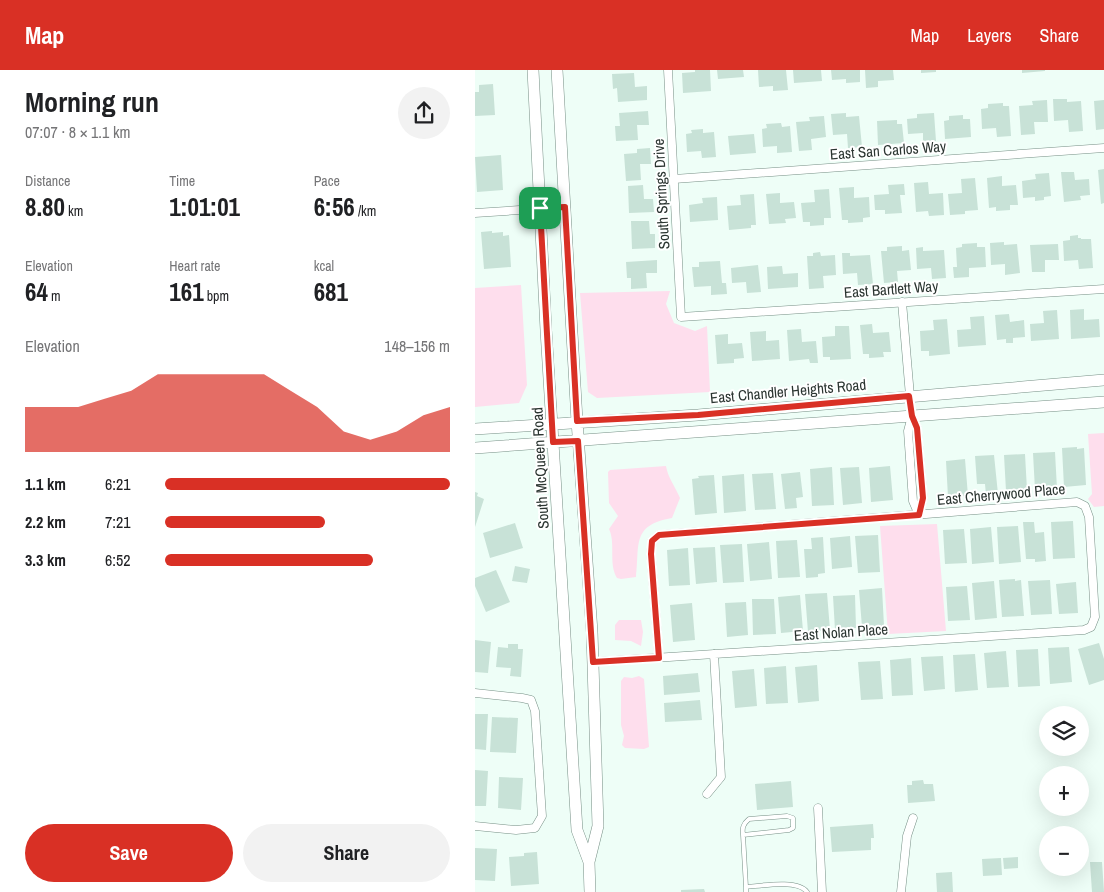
<!DOCTYPE html>
<html lang="en">
<head>
<meta charset="utf-8">
<style>
  body { margin:0; font-family:"Archivo Narrow",sans-serif; background:#f2f2f2; color:#202124; height:100vh; display:flex; flex-direction:column; font-size:19px; white-space:nowrap }
  * { box-sizing:border-box; margin:0 }
  p { font-size:16px; color:#757577 }
  .icon { flex:none; width:28px; height:28px; fill:none; stroke:currentColor; stroke-width:2; stroke-linecap:round; stroke-linejoin:round }
  .map { position:relative; flex:1; overflow:hidden }
  .details { display:flex; flex-direction:column; background:#fff; width:475px }
  .details>* { flex:none }
  .tools { position:absolute; left:564px; top:636px; display:grid; gap:10px }
  .tools a { display:grid; place-items:center; width:50px; height:50px; border-radius:50%; background:#fff; box-shadow:0 5px 20px #0002; font-size:25px }
  .pin { position:absolute; display:grid; place-items:center; width:42px; height:42px; color:#fff; margin:-21px; border-radius:10px; box-shadow:0 2px 8px #0006 }
  .round { display:grid; place-items:center; flex:none; width:52px; height:52px; border-radius:26px; background:#f2f2f2 }
  .overview { display:flex; align-items:center; justify-content:space-between; height:85px; padding:0 25px }
  h1 { font-size:28px; font-weight:700; line-height:38px }
  .stats { display:grid; grid-template-columns:repeat(3,1fr); gap:8px; height:85px; padding:5px 25px }
  .stats div { display:grid; align-content:center }
  .stats b { font-size:25px; font-weight:700 }
  .stats small { font-size:14px; font-weight:400 }
  .stats p { font-size:14px }
  .chart { height:140px; padding:10px 25px }
  .chart p { display:flex; justify-content:space-between }
  .chart svg { width:100%; height:90px; margin-top:5px; fill:#d93025; opacity:.7 }
  .button { display:flex; gap:10px; margin-top:auto; padding:10px 25px }
  .button a { flex:1; height:58px; border-radius:30px; background:#d93025; color:#fff; font-size:20px; font-weight:700; line-height:58px; text-align:center }
  .button a+a { background:#f2f2f2; color:#202124 }
  ul { padding:0 25px; list-style:none; font-size:16px }
  li { display:grid; grid-template-columns:80px 60px 1fr; align-items:center; height:38px }
  li i { height:12px; border-radius:6px; background:#d93025 }
  header { display:flex; align-items:center; gap:30px; box-sizing:border-box; height:70px; padding:0 25px; background:#d93025; color:#fff }
  header strong { font-size:24px }
  nav { display:flex; gap:28px; margin-inline-start:auto; font-size:18px }
  main { display:flex; flex:1; min-height:0 }
  .map>svg:first-child { display:block }
  .green { fill:#fedeed }
  .building { fill:#c8e2d7 }
  .lines { fill:none; stroke-linecap:round; stroke-linejoin:round }
  .service-casing { stroke:#779086; stroke-width:5 }
  .minor-casing { stroke:#779086; stroke-width:9 }
  .secondary-casing { stroke:#779086; stroke-width:12 }
  .service { stroke:#fff; stroke-width:4 }
  .minor { stroke:#fff; stroke-width:8 }
  .secondary { stroke:#fff; stroke-width:11 }
  .route-casing { stroke:#fff; stroke-width:10 }
  .route { stroke:#d93025; stroke-width:6 }
  .labels { text-anchor:middle; dominant-baseline:central; stroke-width:4; stroke-linejoin:round; paint-order:stroke }
  .street-label { font-size:15px; fill:#2b3531; stroke:#fff }
</style>
</head>
<body>
<header>
<strong>Map</strong>
<nav><a>Map</a><a>Layers</a><a>Share</a></nav>
</header>
<main>
<section class="details">
<div class="overview"><div><h1>Morning run</h1><p>07:07 · 8 × 1.1 km</p></div><a class="round"><svg class="icon" aria-label="share" viewBox="0 0 24 24"><path d="M12 15V3M7 8l5-5 5 5M5 13v7h14v-7"/></svg></a></div>
<div class="stats">
<div><p>Distance</p><b>8.80<small> km</small></b></div>
<div><p>Time</p><b>1:01:01</b></div>
<div><p>Pace</p><b>6:56<small> /km</small></b></div>
</div>
<div class="stats">
<div><p>Elevation</p><b>64<small> m</small></b></div>
<div><p>Heart rate</p><b>161<small> bpm</small></b></div>
<div><p>kcal</p><b>681</b></div>
</div>
<div class="chart"><p><span>Elevation</span>148–156 m</p>
<svg viewBox="0 0 160 44" preserveAspectRatio="none"><path d="M0 44V22L10 22L20 22L30 18L40 14L50 6L60 6L70 6L80 6L90 6L100 14L110 22L120 34L130 38L140 34L150 26L160 22V44z"/></svg>
</div>
<ul>
<li><b>1.1 km</b>6:21<i style="width:100%"></i></li>
<li><b>2.2 km</b>7:21<i style="width:56%"></i></li>
<li><b>3.3 km</b>6:52<i style="width:73%"></i></li>
</ul>
<div class="button"><a>Save</a><a>Share</a></div>
</section>
<div class="map">
<svg width="629" height="822" viewBox="0 0 629 822">
  <rect width="100%" height="100%" fill="#eefef7"/>
  <!-- green -->
  <path class="green" d="M46,215L52,315L44,333L0,337V218Z
    M195,221L191,234L199,253L220,261L232,256L235,322L122,328L113,322L105,223Z
    M629,363V436L619,437L613,429L617,424L613,364Z
    M191,396C193,408 200,416 205,428L197,448C156,455 165,475 161,507L146,509L142,508C133,493 141,474 134,459L143,446L134,433L133,402L135,400Z
    M462,454L471,561L413,564L405,456Z
    M144,550H166L168,562L166,576L156,571L140,570V555Z
    M164,606L169,609L174,677L169,679L150,678L147,675L149,666L146,655V611L149,607L157,608Z"/>
  <!-- building -->
  <path class="building" d="M220,0H235L236,21L208,23L207,3L220,2Z
    M242,0H268L269,7L243,9Z
    M283,0H311L313,20L298,21V16L284,17Z
    M318,0H346L347,11L319,13Z
    M356,0H385V12L371,13V9L357,10Z
    M390,0H418L419,10L403,11V17L391,18Z
    M446,0H461V2L446,3Z
    M547,0H570V1L547,3Z
    M159,3L160,17L172,16V30L143,32L142,18L138,19L137,4Z
    M18,14L20,45L0,46V22H4V15Z
    M578,29H592V32L606,31L608,61L594,62L593,50L579,51Z
    M572,30L573,52H559L560,64L546,65L544,36L558,35L557,31Z
    M629,30V59L621,60L619,31Z
    M528,33V36H534L536,66L522,67L521,58L507,59L506,39L513,38V34Z
    M173,41L174,55H162L163,70L141,71L140,56H145L144,43Z
    M371,43V47L384,46L387,77L373,78L372,64L358,65L356,44Z
    M459,43L461,71L448,72V63L433,64L432,49L442,48V44Z
    M488,45V49H495L496,67L470,69L469,51L474,50V46Z
    M349,46L351,67L336,69L337,80L324,81L321,52L335,51L334,47Z
    M422,50V54H427L429,73L403,75L402,51Z
    M306,53L307,57L315,56L317,82L302,83V76L288,77L287,59L292,58L291,54Z
    M228,59V63L239,62L241,87L227,88L226,81L212,82L211,64L217,63L216,60Z
    M279,64L281,83L255,85L253,66Z
    M175,78L176,94H165L166,110L151,111L149,84L162,83V79Z
    M26,85L28,120L2,122L0,87Z
    M629,99V133L626,134L623,100Z
    M586,102H599L600,110L614,109L615,125L605,126L606,130L589,132Z
    M574,103L576,126L569,127V130L560,131V127L548,128L547,111L561,109L560,104Z
    M527,106V116L541,115L543,135H535V140L521,141V137L514,138L512,108Z
    M500,108L503,140L490,141V144L475,145L473,124L487,123L486,109Z
    M453,112L454,124L468,123L469,145L454,146L453,141L441,142L439,113Z
    M429,114L430,125H425L427,143L410,144V140H400L399,125L414,124L413,115Z
    M168,115L169,129H178L179,142L154,143L153,116Z
    M379,117V128L394,127L395,147L388,148V152L373,153V150H367L364,118Z
    M354,119L356,148H349V155L335,156V152H328L326,133L340,132L339,120Z
    M305,123V133L319,132L321,148L310,149L311,153L294,154L291,124Z
    M279,124L281,155H276V158L254,160L252,136L266,135L265,125Z
    M242,127L243,150L215,152L214,135L228,133L227,128Z
    M156,151H174L175,164H180V178L157,179Z
    M17,161V163L28,162V166L34,165L36,197L9,199L6,162Z
    M603,165V168H606V169H616L618,198L604,199L603,190L589,191L588,171L595,170V166Z
    M529,172V175L542,174L545,203L530,205V194L516,195L515,173Z
    M502,173V177H510L511,197L494,198V207L479,208L478,197H482L481,178L487,177V174Z
    M583,174L584,190H570V202H557L555,175Z
    M427,176V181L434,180L436,200L422,201L423,212L409,213L406,181H412V177Z
    M448,177V181L469,180L471,208L457,209L456,198L442,199L441,178Z
    M345,182L346,186L360,185L361,205L348,206L349,218L334,219L332,186H338V183Z
    M367,183H375V186L395,185L398,214L383,215L382,203L368,204Z
    M182,190V203H171L172,218L156,219V208H152L151,192Z
    M245,191L247,213H251L252,224L236,225V216L219,217L217,197H224V192Z
    M283,195L286,222L272,223L271,212L257,213L256,198Z
    M307,196L308,204L323,203V217L293,219L292,197Z
    M609,239V250L624,249L625,267L596,269L595,240Z
    M582,240L584,269L556,271L555,254L569,253L568,241Z
    M534,244L535,252L549,250L550,267L538,268V273H531V269L522,270L520,245Z
    M509,246L511,275L483,277L482,260L496,259L495,247Z
    M472,249L475,284L454,286V281H446L445,261L459,260L458,250Z
    M397,254L398,263L414,262L416,282H408L409,287L394,288V284H388L385,255Z
    M360,256H374L376,289L355,290V287H348L347,267L360,266Z
    M326,259L327,272L341,271L343,293H335L334,289L314,291L312,260Z
    M291,261V271L304,270L305,289L277,291L275,262Z
    M253,264V274L267,273L269,288L259,289V293L242,294L240,265Z
    M602,377V379L609,378L611,415L589,417L587,378Z
    M580,382L582,419L560,420L558,383Z
    M550,384L552,420L531,421L529,385Z
    M519,385L523,424L511,425L510,414H502L500,386Z
    M490,389L493,426L473,427L471,391Z
    M415,396L418,430L396,432L394,398Z
    M357,397L359,435L337,436L335,399Z
    M384,397L387,433L368,435L365,398Z
    M325,402L328,427L321,428L322,438L310,439L306,404Z
    M298,403L301,439L280,440L277,404Z
    M269,404L271,441L249,443L247,406Z
    M239,405L242,443L220,445L217,409L224,408L223,406Z
    M0,422L3,423L2,426L9,429L0,457Z
    M598,451L600,488L578,489L576,452Z
    M548,452H559L560,463L569,462L571,491L560,492V489H551Z
    M40,453L48,478L15,488L8,463Z
    M543,456L546,492L524,494L522,457Z
    M516,457L519,492L497,494L495,459Z
    M489,459L492,493L470,494L468,460Z
    M403,465L405,502L383,503L380,466Z
    M375,466L377,497L357,499L355,468Z
    M348,467L350,503L343,504V507L331,508L329,479H337L336,468Z
    M322,470L325,507L303,508L301,471Z
    M294,472L297,509L275,511L272,474Z
    M267,474L269,512L248,513L245,475Z
    M240,477L242,512L221,514L218,478Z
    M213,478L215,515L194,516L192,480Z
    M40,496L55,499L52,513L37,511Z
    M21,500L35,532L11,542L0,516V508Z
    M540,509V511L546,510L549,546L527,547L524,510Z
    M575,510L577,544L556,545L553,511Z
    M519,511L522,548L500,550L497,513Z
    M601,512L603,543L584,544L581,514Z
    M492,516L495,550L473,551L471,517Z
    M407,518L409,556L387,557L384,520Z
    M352,523L355,560L333,562L330,524Z
    M325,525L328,561L306,563L303,527Z
    M380,525L381,558L360,560L358,526Z
    M277,529H299L301,564L278,565Z
    M271,532L273,565L252,567L250,533Z
    M217,533L220,570L198,572L195,535Z
    M0,570L16,572L13,603L0,602Z
    M624,573L629,589V610L614,615L603,579Z
    M33,574H43V579H48L46,607L35,606L36,598L21,597L23,577L33,578Z
    M594,577L597,612L575,614L573,578Z
    M563,579L565,616L543,617L541,580Z
    M531,581L534,617L512,618L509,583Z
    M500,584L503,620L480,622L478,585Z
    M468,586L470,619L449,621L446,587Z
    M436,588L438,625L417,626L415,590Z
    M405,591L408,629L386,630L383,592Z
    M342,595L344,631L323,633L320,597Z
    M311,596L313,633L291,634L289,598Z
    M279,599L282,636L260,638L257,601Z
    M223,603L225,622L189,625L188,606Z
    M225,630L227,650L190,652L189,633Z
    M0,644H13L11,680L0,679Z
    M17,647L43,648L41,683L15,682Z
    M0,700L13,701L11,736H0Z
    M24,707L48,708L46,740L23,738Z
    M448,710L449,714H458L460,731L433,733L432,715H437V711Z
    M316,711L318,737L282,740L280,714Z
    M398,754L399,768H396V780L357,782L355,757Z
    M0,778L22,779L20,811L0,810Z
    M62,782L64,814L36,816L34,787L49,786V783Z
    M543,787V798L529,799L528,788Z
    M526,788L527,805L508,806L507,789Z
    M615,792H627L629,822H617Z
    M477,802L478,822H462L461,803Z
    M229,819L230,822H206V820Z"/>
  <g class="lines">
    <!-- service casing -->
    <g class="service-casing">
      <path id="service" d="M268,765L314,760L318,758V748L312,746L274,749C268,754 267,758 268,765L271,817
        M271,822V817C285,816 323,809 332,822"/>
    </g>
    <!-- minor casing -->
    <g class="minor-casing">
      <path id="minor" d="M193,0L206,247L629,219
        M199,109L629,78
        M0,143L90,137
        M427,232L435,326
        M437,346L433,361L438,431L444,445
        M437,346L442,358L448,428L444,445
        M118,592L609,560L616,557L620,547L614,447L610,436L602,432L184,465L177,471L176,484L184,588
        M0,623L47,628L56,630L60,641L67,746L60,758L41,760L0,756
        M232,724L246,707L239,584
        M343,738L347,822
        M426,822L432,766L438,748"/>
    </g>
    <!-- secondary casing -->
    <g class="secondary-casing">
      <path id="secondary" d="M58,0L71,260L102,760L114,792
        M82,0L102,351L117,562L123,756L114,792L115,822
        M0,359L223,345L629,310
        M0,378L629,332"/>
    </g>
    <!-- service -->
    <use href="#service" class="service"/>
    <!-- minor -->
    <use href="#minor" class="minor"/>
    <!-- secondary -->
    <use href="#secondary" class="secondary"/>
  </g>
  <g class="lines">
    <!-- route casing -->
    <g class="route-casing">
      <path id="route" d="M90,137L102,351L223,345L434,326L437,346L442,358L448,428L444,445L184,465L177,471L176,484L184,588L118,592L103,371L78,372L65,138Z"/>
    </g>
    <!-- route -->
    <use href="#route" class="route"/>
  </g>
  <g class="labels">
    <!-- street labels -->
    <g class="street-label">
      <text transform="translate(413 80) rotate(-4)">East San Carlos Way</text>
      <text transform="translate(186 124) rotate(-93)">South Springs Drive</text>
      <text transform="translate(416 219) rotate(-4)">East Bartlett Way</text>
      <text transform="translate(313 321) rotate(-5)">East Chandler Heights Road</text>
      <text transform="translate(65 398) rotate(-93)">South McQueen Road</text>
      <text transform="translate(526 424) rotate(-5)">East Cherrywood Place</text>
      <text transform="translate(366 562) rotate(-4)">East Nolan Place</text>
    </g>
  </g>
</svg>
<div class="tools">
<a><svg class="icon" aria-label="layers" viewBox="0 0 24 24"><path d="M12 4l9 5-9 5-9-5zM3 14l9 5 9-5"/></svg></a>
<a>+</a>
<a>−</a>
</div>
<div class="pin" style="left:65px;top:138px;background:#1e9e55"><svg class="icon" aria-label="arrive" viewBox="0 0 24 24"><path d="M6 21V4h12l-3 4 3 4H6"/></svg></div>
</div>
</main>
</body>
</html>
